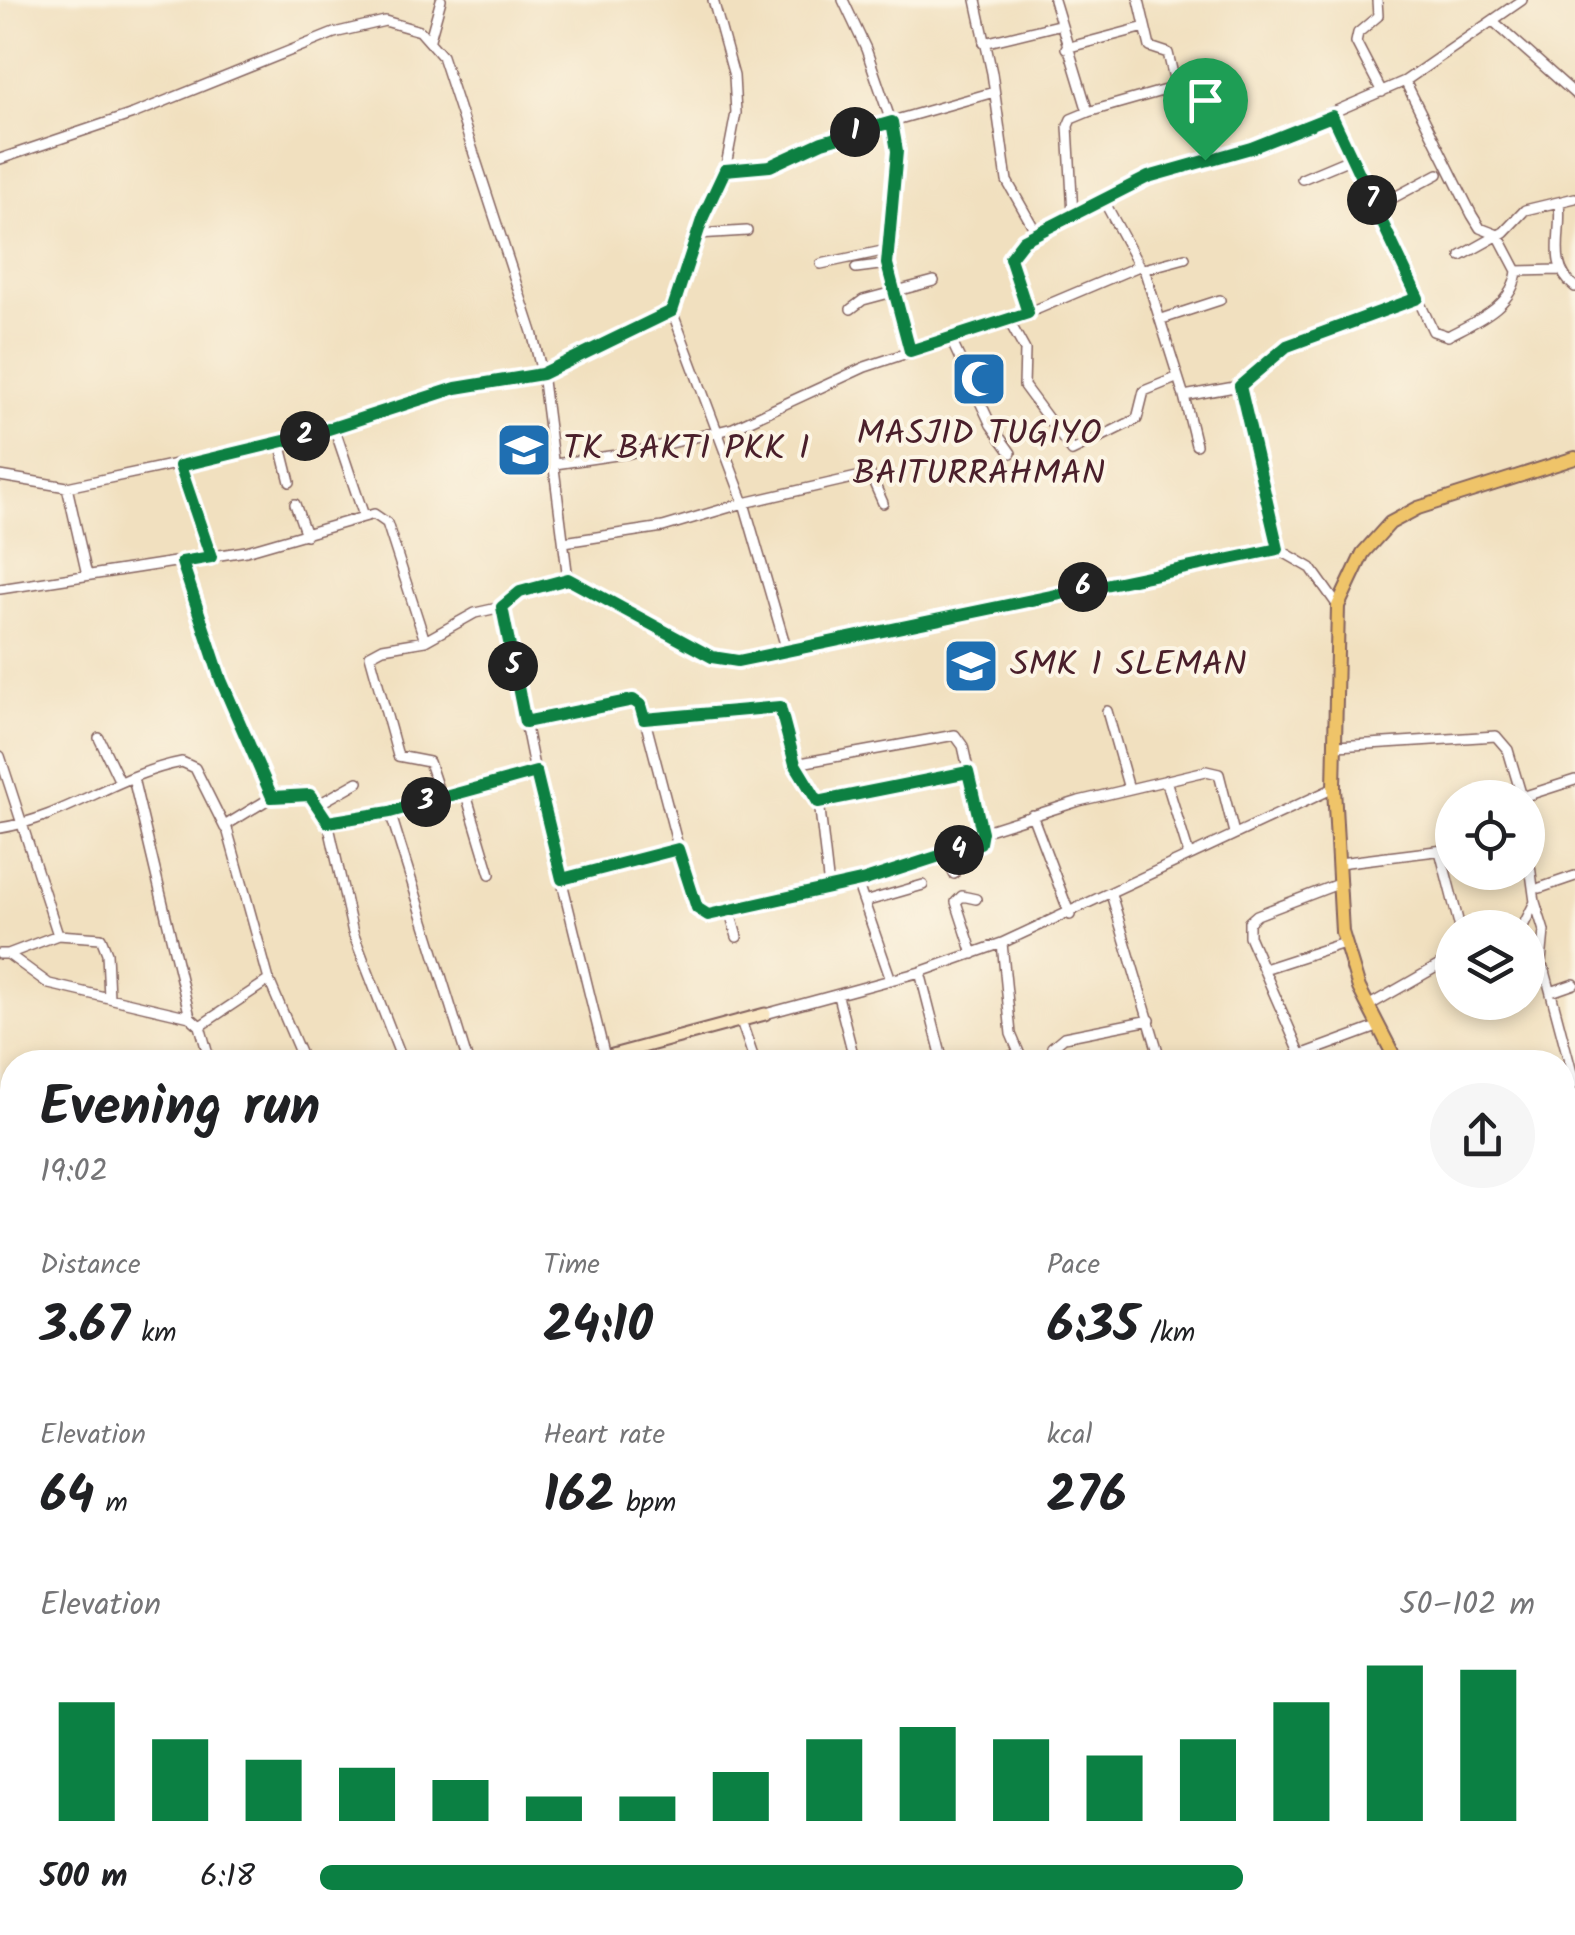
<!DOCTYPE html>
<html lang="en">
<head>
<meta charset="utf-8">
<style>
  body { margin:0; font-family:Kalam,sans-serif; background:#f6f6f6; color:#202124; height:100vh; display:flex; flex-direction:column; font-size:38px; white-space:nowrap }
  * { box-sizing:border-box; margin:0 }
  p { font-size:32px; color:#757577 }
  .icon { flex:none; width:55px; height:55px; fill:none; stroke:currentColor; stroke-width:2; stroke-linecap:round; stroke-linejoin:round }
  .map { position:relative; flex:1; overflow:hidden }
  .details { position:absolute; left:0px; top:1050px; width:1575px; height:885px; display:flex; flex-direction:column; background:#fff; border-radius:40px 40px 0 0; box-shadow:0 5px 15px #0003 }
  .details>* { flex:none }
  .tools { position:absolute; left:1435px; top:780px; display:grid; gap:20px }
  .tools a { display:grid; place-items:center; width:110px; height:110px; border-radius:50%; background:#fff; box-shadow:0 5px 15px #0003; font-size:50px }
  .pin { position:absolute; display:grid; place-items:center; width:85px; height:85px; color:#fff; margin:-102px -42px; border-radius:50% 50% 50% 0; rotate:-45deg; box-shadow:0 0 10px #0007 }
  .pin .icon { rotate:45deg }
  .km { position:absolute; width:50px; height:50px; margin:-25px; border-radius:50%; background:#222; color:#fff; font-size:28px; line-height:50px; text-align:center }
  .round { display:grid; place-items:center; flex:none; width:105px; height:105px; border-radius:52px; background:#f6f6f6 }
  .overview { display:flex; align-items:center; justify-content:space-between; height:170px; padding:0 40px }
  h1 { font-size:55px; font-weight:700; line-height:75px }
  .figures { display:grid; grid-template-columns:repeat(3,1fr); gap:15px; height:170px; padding:10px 40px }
  .figures div { display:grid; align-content:center }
  .figures b { font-size:50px; font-weight:700 }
  .figures small { font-size:28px; font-weight:400 }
  .figures p { font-size:28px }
  .chart { height:280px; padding:20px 40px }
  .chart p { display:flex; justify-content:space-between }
  .chart svg { width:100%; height:180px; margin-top:10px; stroke:#0b8043; stroke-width:6 }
  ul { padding:0 40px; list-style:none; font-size:32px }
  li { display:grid; grid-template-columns:160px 120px 1fr; align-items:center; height:75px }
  li i { height:25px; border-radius:12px; background:#0b8043 }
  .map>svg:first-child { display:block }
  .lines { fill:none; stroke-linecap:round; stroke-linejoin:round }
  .stream { stroke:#54bcd1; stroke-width:2.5 }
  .river { stroke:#54bcd1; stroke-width:18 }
  .street-casing { stroke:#84635f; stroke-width:12 }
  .secondary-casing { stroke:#84635f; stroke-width:15 }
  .primary-casing { stroke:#84635f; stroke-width:16 }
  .street { stroke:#fff; stroke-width:9 }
  .secondary { stroke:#f9e7c3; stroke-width:11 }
  .primary { stroke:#efc469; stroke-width:12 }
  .route-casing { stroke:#fff; stroke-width:20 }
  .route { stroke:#0b8043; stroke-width:12 }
  .labels { text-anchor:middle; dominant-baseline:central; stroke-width:8; stroke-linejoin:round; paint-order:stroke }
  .poi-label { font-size:35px; fill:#4a1f2b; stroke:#fcf5e5; text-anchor:start }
</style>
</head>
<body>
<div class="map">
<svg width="1575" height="1935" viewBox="0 0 1575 1935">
  <rect width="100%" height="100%" fill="#fcf5e5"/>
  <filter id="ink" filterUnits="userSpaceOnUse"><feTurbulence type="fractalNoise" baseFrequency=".01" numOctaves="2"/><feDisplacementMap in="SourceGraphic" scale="20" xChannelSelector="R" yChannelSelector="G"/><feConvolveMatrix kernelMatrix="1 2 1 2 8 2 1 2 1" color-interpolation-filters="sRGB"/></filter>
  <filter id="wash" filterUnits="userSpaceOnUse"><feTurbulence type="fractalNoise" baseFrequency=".0048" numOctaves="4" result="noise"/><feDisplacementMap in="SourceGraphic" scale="40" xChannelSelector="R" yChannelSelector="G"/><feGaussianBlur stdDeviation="2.25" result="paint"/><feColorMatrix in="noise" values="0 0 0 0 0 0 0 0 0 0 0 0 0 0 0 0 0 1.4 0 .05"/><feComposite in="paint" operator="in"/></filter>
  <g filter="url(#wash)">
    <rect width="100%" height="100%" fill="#f1e0bf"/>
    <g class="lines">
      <!-- stream -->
      <path class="stream" d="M0,1409L12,1410"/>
      <!-- river -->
      <path class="river" d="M1562,1373L1575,1357
        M0,1661L12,1659"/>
    </g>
  </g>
  <g filter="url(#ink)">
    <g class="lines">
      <!-- street casing -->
      <g class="street-casing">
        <path id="street" d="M843,0L866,49L896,136L887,264L910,351
          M976,0L992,73L1007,181L1036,232
          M1054,0L1088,112L1176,87L1168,53L1150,47L1139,0
          M1377,0L1378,16L1358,33L1356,42L1382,92
          M1493,21L1575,94
          M430,39L441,0
          M984,43L1058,25
          M1066,48L1145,27
          M1332,116L1418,299
          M0,159L133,114L334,33L385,21L420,31L442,56L532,332L542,373L568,579L520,592L502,607L535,772L605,1057L588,1062
          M725,171L769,166L822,141L994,92
          M1302,179L1352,158
          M1104,201L1139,266
          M1559,203C1563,234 1547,265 1575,287
          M1376,207L1438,174
          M1073,215L1068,126L1071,119L1088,112
          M697,234L747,231
          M1461,256L1504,232L1525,210L1575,198
          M821,264L887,250
          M856,268L887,264
          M1144,269L1185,258
          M1517,271L1560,270
          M851,309L863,300L934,281
          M1028,313L1139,266L1144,269L1184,396L1240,386L1278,549
          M1162,319L1220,300
          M1009,321L1025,350L1024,386L1072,451L1137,419L1144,391L1176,378
          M951,340L991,425L1011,453
          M1240,386L1287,346L1418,299L1433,331L1448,336C1476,321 1513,307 1517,271L1498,235L1480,228L1472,215L1405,81
          M1184,396L1196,445
          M334,427L364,516
          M280,442L290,482
          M555,464L630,453L733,428L865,367L1028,313L1010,258L1024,240L1148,177L1251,148L1405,81L1522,0
          M180,466L211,557
          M0,476L67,487L280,442L456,388L542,373L672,311
          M67,487L87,575
          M295,504L306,535
          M564,542L663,527L744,503L672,311L703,217L725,171L736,113L734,76L713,0
          M182,562L221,680L272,797
          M568,579L712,657L738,661L1278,549L1311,568L1338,606
          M0,589L246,551L374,514L387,523L425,641L475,613L502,607
          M425,641L383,648L370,655L398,756L429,762L441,798
          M787,651L744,503L870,474L883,503
          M1107,711L1129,789
          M645,719L780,707L795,764L955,735L963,746L982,832
          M525,722L626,702L641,705L689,888L697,908L708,915L865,880L980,843L982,832L1079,801L1206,771L1219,774L1234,833
          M99,738L120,782
          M1337,746L1496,736L1508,750L1522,797L1575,780
          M0,756L58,935
          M795,764L819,801L829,888
          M133,778L190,1017
          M1166,780L1189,855
          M465,791L490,874
          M819,801L968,772
          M319,804L358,782
          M390,812L468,1062
          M1032,815L1070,915
          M328,822L390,812L535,772
          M0,828C65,818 118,774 182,762L195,768L225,828
          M1440,851L1460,928
          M945,854L954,874
          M1339,863L1452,849
          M562,879L678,849
          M857,882L891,980
          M1540,888L1575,876
          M1111,894L1161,1062
          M864,902L923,885
          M1535,902L1544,931L1541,962
          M730,912L737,937
          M1522,928L1535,902L1528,851
          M1002,943L1011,1034L1023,1062
          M1528,947L1545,971L1575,1084
          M0,954H8L49,984L190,1017L200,1026L210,1062
          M8,954L58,935L101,938L107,953L109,998
          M973,954L956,902L962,896L976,899
          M1264,969L1344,943
          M920,972L943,1062
          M269,980L304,1062
          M1551,992L1574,984
          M838,996L855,1062
          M1368,1006L1452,958
          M765,1014L920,972L1002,943L1334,788
          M741,1021L755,1062
          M200,1026L269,980L226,825L272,797L300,792L319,804L328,822L353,933L403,1062
          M1301,1055L1377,1027
          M785,1062L791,1060
          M995,1062L1017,1054
          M1063,1062L1052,1047L1064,1037L1150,1020
          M1304,1062L1249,936V922L1257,915L1338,884
          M1562,1134L1575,1124
          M5,1252L12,1249
          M1562,1542H1575
          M1562,1842L1575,1843
          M0,1911L12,1916
          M23,1922L43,1935
          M300,1922L305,1935
          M447,1922L465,1925
          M601,1922L605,1935
          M768,1922L774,1935
          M857,1922L860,1935
          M548,1924L580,1922
          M148,1935L152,1922
          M160,1935L172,1925
          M210,1935L266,1922
          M666,1935L696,1922"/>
      </g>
      <!-- secondary casing -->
      <g class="secondary-casing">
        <path id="secondary" d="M607,1062L605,1057L765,1014"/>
      </g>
      <!-- primary casing -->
      <g class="primary-casing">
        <path id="primary" d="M1397,1062L1359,988L1342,932L1334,788L1338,606L1363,553L1390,523L1418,508L1575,458
          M1562,1337L1575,1354"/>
      </g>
      <!-- street -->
      <use href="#street" class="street"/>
      <!-- secondary -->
      <use href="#secondary" class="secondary"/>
      <!-- primary -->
      <use href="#primary" class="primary"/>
    </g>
  </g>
  <g class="lines" filter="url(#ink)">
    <!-- route casing -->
    <g class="route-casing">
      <path id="route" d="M1332,116L1418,298L1287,346L1240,386L1278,549L738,661L712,657L568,579L520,592L502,607L525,722L633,700L640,705L644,719L780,707L795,764L818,802L968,772L982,832L980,843L865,880L708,915L697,908L678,849L562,879L536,772L390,812L328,822L310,795L272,797L221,680L182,562L211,557L180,466L313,434L456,388L542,374L672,311L703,217L725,170L770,166L822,142L892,122L897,151L887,264L910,351L1028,313L1010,258L1024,240L1148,177L1251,148Z"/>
    </g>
    <!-- route -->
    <use href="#route" class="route"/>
  </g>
  <!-- icons -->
  <defs>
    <g id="mosque-square" transform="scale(2.875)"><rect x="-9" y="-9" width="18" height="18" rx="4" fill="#1f6fb2" stroke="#fcf5e5"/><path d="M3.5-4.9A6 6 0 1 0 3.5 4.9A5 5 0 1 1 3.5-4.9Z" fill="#fff"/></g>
    <g id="school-square" transform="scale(2.875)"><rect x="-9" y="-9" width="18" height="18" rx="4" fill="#1f6fb2" stroke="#fcf5e5"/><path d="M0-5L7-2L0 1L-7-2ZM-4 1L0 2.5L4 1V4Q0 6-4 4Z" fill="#fff"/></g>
  </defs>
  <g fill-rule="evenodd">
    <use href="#mosque-square" x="979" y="379"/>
    <use href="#school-square" x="524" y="450"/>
    <use href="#school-square" x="971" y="666"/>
  </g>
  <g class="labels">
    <!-- poi labels -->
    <g class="poi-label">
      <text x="979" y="435" text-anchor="middle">MASJID TUGIYO<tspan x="979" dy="40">BAITURRAHMAN</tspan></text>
      <text x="563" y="450">TK BAKTI PKK I</text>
      <text x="1010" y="666">SMK 1 SLEMAN</text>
    </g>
  </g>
</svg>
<div class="tools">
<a><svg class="icon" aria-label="locate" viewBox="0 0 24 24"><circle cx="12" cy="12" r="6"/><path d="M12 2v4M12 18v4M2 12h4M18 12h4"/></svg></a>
<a><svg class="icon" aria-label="layers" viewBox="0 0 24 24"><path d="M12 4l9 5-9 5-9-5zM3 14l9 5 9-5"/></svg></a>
</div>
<div class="pin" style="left:1205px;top:160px;background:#1e9e55"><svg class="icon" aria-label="arrive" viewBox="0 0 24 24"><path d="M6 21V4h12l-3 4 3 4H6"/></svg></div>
<b class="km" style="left:855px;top:132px">1</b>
<b class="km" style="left:305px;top:436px">2</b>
<b class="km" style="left:426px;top:802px">3</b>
<b class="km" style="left:959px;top:850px">4</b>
<b class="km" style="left:513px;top:666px">5</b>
<b class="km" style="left:1083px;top:587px">6</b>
<b class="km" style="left:1372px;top:200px">7</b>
<section class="details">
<div class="overview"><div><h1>Evening run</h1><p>19:02</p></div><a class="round"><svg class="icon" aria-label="share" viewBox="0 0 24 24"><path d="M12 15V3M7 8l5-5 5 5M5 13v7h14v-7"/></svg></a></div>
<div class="figures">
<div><p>Distance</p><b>3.67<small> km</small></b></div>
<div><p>Time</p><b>24:10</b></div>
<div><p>Pace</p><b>6:35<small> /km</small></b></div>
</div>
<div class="figures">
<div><p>Elevation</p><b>64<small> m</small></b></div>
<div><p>Heart rate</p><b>162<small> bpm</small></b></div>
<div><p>kcal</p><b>276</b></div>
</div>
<div class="chart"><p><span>Elevation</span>50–102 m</p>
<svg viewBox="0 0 160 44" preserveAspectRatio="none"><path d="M5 44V15M15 44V24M25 44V29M35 44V31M45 44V34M55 44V38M65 44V38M75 44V32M85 44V24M95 44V21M105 44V24M115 44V28M125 44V24M135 44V15M145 44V6M155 44V7"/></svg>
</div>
<ul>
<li><b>500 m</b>6:18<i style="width:76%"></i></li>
</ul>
</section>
</div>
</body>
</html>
